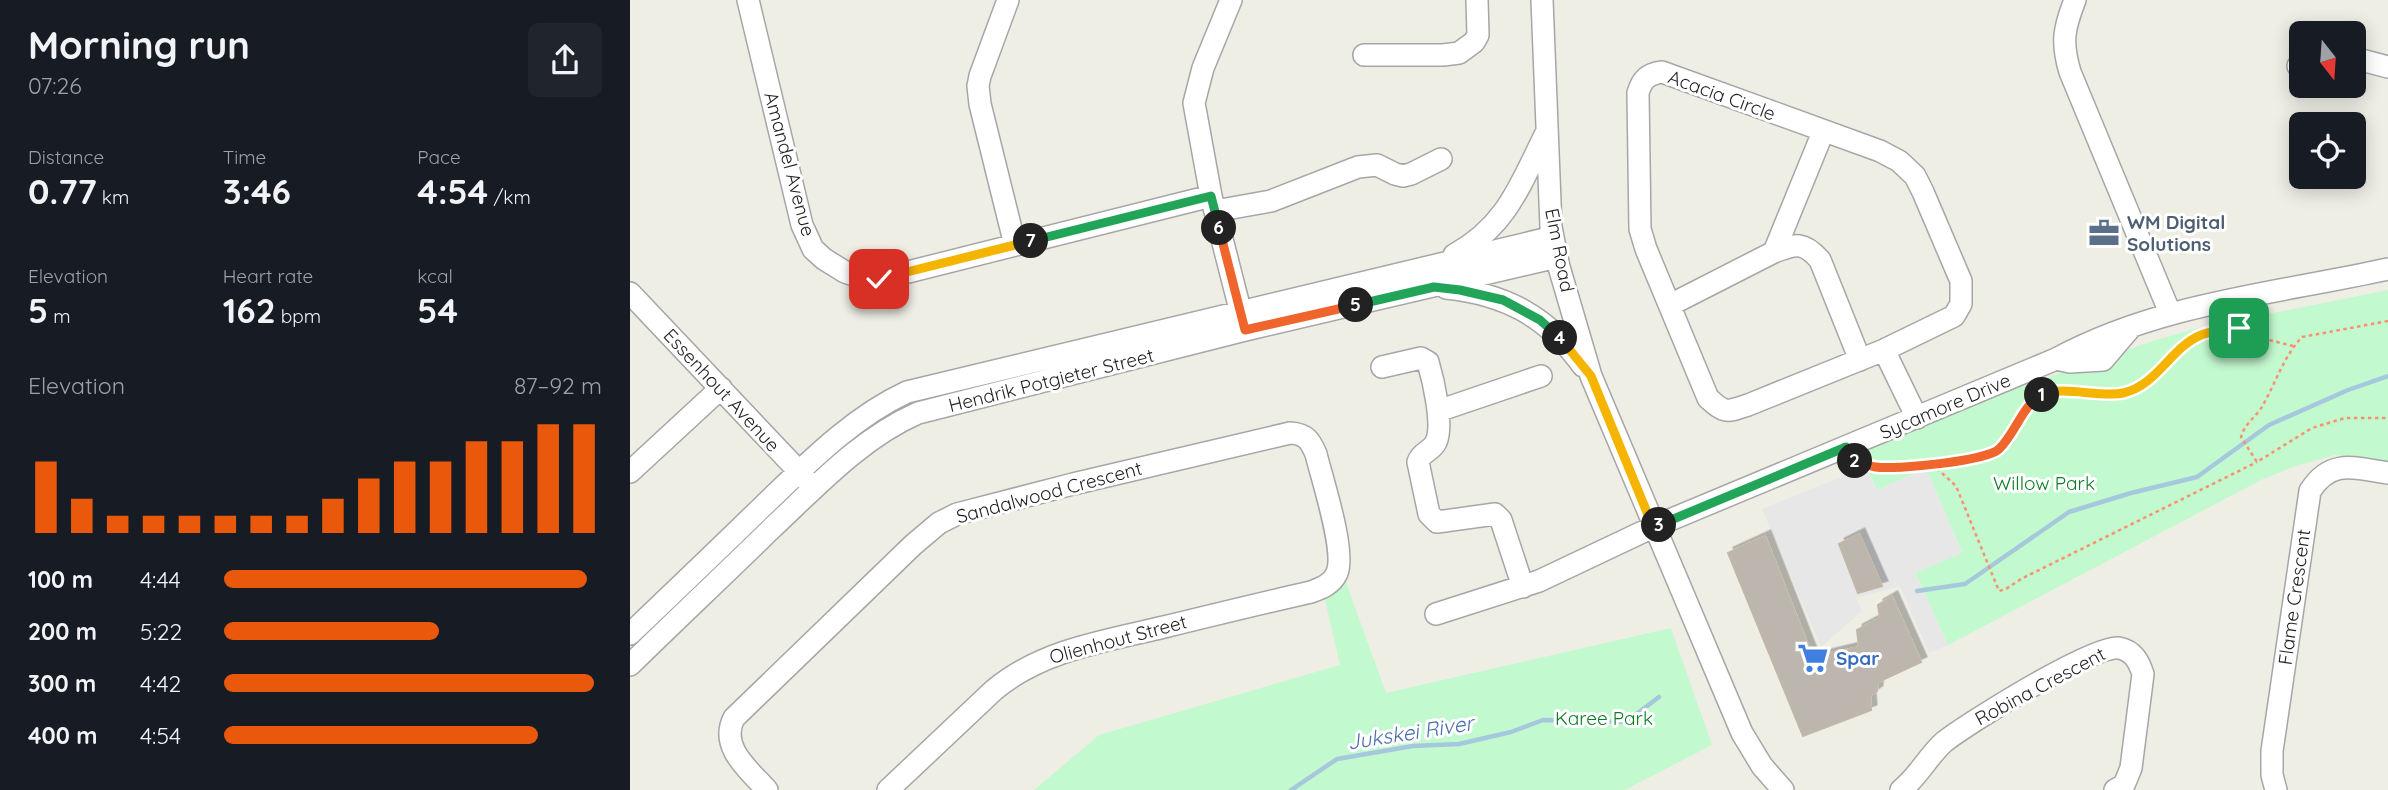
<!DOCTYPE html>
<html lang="en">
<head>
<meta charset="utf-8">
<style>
  body { margin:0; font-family:Quicksand,sans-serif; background:#20242c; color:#f1f3f6; height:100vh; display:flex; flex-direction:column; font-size:26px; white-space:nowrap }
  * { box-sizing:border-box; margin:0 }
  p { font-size:23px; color:#9ea1a6 }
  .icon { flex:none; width:38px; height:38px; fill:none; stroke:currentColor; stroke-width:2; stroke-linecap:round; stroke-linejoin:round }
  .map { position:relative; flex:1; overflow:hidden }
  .drawer { display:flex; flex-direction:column; background:#171b24; width:630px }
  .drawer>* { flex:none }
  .needle { width:46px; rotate:163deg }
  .controls { position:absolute; left:1659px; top:21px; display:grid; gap:14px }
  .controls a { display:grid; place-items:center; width:77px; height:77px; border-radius:10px; background:#171b24; box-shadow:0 4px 18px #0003; font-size:35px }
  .pin { position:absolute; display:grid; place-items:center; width:60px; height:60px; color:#fff; margin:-30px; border-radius:14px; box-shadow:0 4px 10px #0006 }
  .km { position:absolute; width:35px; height:35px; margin:-18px; border-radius:50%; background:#222; color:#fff; font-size:19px; line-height:35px; text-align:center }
  .round { display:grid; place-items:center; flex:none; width:74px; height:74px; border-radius:10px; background:#20242c }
  .headline { display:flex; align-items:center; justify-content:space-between; height:119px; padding:0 28px }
  h1 { font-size:38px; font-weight:800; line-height:52px }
  .figures { display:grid; grid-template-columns:repeat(3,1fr); gap:10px; height:119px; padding:7px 28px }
  .figures div { display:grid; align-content:center }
  .figures b { font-size:35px; font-weight:800 }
  .figures small { font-size:19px; font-weight:400 }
  .figures p { font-size:19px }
  .chart { height:196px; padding:14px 28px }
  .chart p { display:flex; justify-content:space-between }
  .chart svg { width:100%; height:126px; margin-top:7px; stroke:#ea580c; stroke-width:6 }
  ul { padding:0 28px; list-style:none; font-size:23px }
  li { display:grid; grid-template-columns:112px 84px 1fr; align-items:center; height:52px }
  li i { height:18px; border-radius:9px; background:#ea580c }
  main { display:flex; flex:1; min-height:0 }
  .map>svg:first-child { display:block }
  .park { fill:#c3f9cf }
  .parking { fill:#e7e7e7 }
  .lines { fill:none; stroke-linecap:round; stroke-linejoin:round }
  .stream { stroke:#a6c8dc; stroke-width:4.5 }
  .building { fill:#bcb6ae; stroke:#c1b7a8; stroke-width:2; filter:url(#shadow) }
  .minor-casing { stroke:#a6a6a6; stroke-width:24 }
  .path { stroke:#f8916e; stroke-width:2.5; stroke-dasharray:3.5 3.5; stroke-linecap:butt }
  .minor { stroke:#fff; stroke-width:21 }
  .split-1-casing { stroke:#fff; stroke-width:14 }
  .split-2-casing { stroke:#fff; stroke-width:14 }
  .split-3-casing { stroke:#fff; stroke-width:14 }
  .split-4-casing { stroke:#fff; stroke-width:14 }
  .split-5-casing { stroke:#fff; stroke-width:14 }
  .split-6-casing { stroke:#fff; stroke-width:14 }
  .split-7-casing { stroke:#fff; stroke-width:14 }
  .split-8-casing { stroke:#fff; stroke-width:14 }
  .split-1 { stroke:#f5b400; stroke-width:9 }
  .split-2 { stroke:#f0652b; stroke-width:9 }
  .split-3 { stroke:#22a559; stroke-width:9 }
  .split-4 { stroke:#f5b400; stroke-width:9 }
  .split-5 { stroke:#22a559; stroke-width:9 }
  .split-6 { stroke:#f0652b; stroke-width:9 }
  .split-7 { stroke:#22a559; stroke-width:9 }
  .split-8 { stroke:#f5b400; stroke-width:9 }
  .labels { text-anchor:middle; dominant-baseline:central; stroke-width:6; stroke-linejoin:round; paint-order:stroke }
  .street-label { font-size:19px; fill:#1f1f1f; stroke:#fff }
  .service-label { font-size:19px; font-weight:bold; fill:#4e5e75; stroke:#fff; text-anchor:start }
  .park-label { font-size:19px; fill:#0d7c27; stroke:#fff }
  .shop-label { font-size:19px; font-weight:bold; fill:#366cbe; stroke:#fff; text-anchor:start }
  .water-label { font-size:21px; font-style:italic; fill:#4c6ead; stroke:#fff }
</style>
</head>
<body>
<main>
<section class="drawer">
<div class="headline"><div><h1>Morning run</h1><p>07:26</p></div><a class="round"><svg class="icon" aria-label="share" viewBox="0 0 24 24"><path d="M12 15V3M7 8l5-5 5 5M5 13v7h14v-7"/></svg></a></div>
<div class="figures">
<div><p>Distance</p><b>0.77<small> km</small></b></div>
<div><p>Time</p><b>3:46</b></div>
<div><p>Pace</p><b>4:54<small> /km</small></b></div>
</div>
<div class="figures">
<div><p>Elevation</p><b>5<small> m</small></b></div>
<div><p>Heart rate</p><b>162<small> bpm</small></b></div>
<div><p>kcal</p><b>54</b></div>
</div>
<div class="chart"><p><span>Elevation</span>87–92 m</p>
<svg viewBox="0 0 160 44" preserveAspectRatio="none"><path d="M5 44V19M15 44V32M25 44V38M35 44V38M45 44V38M55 44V38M65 44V38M75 44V38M85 44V32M95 44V25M105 44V19M115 44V19M125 44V12M135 44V12M145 44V6M155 44V6"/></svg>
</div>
<ul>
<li><b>100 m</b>4:44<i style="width:96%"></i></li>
<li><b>200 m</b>5:22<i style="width:57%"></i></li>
<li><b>300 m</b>4:42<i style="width:98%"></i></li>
<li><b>400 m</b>4:54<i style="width:83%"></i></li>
</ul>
</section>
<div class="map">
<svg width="1758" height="790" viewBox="0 0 1758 790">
  <defs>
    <filter id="shadow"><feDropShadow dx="5.5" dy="-5.5" stdDeviation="0" flood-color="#0004"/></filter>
  </defs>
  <rect width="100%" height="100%" fill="#efeee5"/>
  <!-- park -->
  <path class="park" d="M1758,290V462L1705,455L1666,466L1631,480L1318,645L1285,572L1332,552L1296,468L1247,490L1225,444L1526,340L1564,329Z
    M710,566L756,693L1041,628L1082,745L995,790H404L469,735L710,665L693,591Z"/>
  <!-- parking -->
  <path class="parking" d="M1235,467L1247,490L1296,468L1332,553L1285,573L1318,645L1299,653L1270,586L1226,598L1232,611L1191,647L1132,509Z"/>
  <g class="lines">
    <!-- stream -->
    <path class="stream" d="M1287,591L1335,584L1439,512L1501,493L1567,477L1639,425L1718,390L1758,376
      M661,790L707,759L783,746L829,744L881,732L913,720L996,722L1029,697"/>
  </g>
  <!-- building -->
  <path class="building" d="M1229,534L1252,586L1228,593L1209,544Z
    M1135,536L1183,658L1229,647L1227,630L1250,618L1248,605L1262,597L1291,662L1248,682L1247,691L1240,696L1241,710L1173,736L1098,553Z"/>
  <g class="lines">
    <!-- minor casing -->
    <g class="minor-casing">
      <path id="minor" d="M118,0L172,225L183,249L194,259L215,272L235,279L266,275L581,196
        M378,0L350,76L348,86L350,104L385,245
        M601,0L573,68L564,103L581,196L614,325
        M912,0L921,227L929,267L961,376L1112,733L1132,766L1153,790
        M1445,0C1434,28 1431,42 1440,72L1540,313
        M734,55H813L829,53L844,42L848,35L847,0
        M1724,58L1758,67
        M1668,66H1671
        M1032,72L1250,151L1269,161L1285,176L1293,192L1331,281V304L1324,316L1254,350L1118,405C1097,412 1095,414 1078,398L1016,249L1010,229L1008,93C1012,79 1018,74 1032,72Z
        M585,211L641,201L728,167L747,165L765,174L773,176L781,174L811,159
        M1144,252L1193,132
        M824,255C877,226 890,185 916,133
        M816,288C876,294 918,317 953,366
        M0,293L178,481
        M1040,305L1144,252C1166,244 1173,241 1190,260L1230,360
        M1254,350L1287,418
        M1426,359L1440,362L1473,360L1502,326
        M752,367L791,358L798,362C803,379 814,425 806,442C802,451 791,452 788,462L799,514L807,522L865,514L871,520L893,587
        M808,411L911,376
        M0,472L91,388
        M806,614L909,581L1023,527L1426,359C1530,303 1644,294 1758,269
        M0,634C44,592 88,550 131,508C176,465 221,418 277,392L923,237
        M0,665C47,619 95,574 142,528C187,486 231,438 288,413L615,330L927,257
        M137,790C119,770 89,747 104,718L283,545L309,523L327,514L443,484L660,433C676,434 680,440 686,454C692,479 716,551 707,573C702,584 692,588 681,592C632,603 583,615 534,627C475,641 412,650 364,690L258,790
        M1271,790C1288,777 1298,756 1314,742C1336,724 1467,643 1489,648C1504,651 1509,662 1513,674L1501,768L1494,785L1485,790
        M1646,790L1642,775V751L1680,491C1701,458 1725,468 1758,473"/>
    </g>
    <!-- path -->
    <path class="path" d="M1758,321L1672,337C1654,356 1646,382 1633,405C1626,418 1616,421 1611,437L1627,462L1682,428L1715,418H1758
      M1226,461L1247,467L1301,463L1326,486L1369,591L1376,589L1391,579L1627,462
      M1302,463L1318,464L1365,453L1381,437L1401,401L1420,392L1457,394L1494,392L1519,382L1549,351L1571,335L1609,328L1635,339L1663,346"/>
    <!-- minor -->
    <use href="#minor" class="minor"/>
  </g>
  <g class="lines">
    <!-- split-1 casing -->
    <g class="split-1-casing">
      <path id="split-1" d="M1412,395C1433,385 1469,398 1493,393C1528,385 1540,348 1571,335C1582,330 1597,330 1609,328"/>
    </g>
    <!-- split-2 casing -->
    <g class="split-2-casing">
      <path id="split-2" d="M1225,461C1232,463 1239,466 1246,467C1264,470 1357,461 1369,449C1386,433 1392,405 1412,395"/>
    </g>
    <!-- split-3 casing -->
    <g class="split-3-casing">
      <path id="split-3" d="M1029,525L1216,447L1225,461"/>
    </g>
    <!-- split-4 casing -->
    <g class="split-4-casing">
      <path id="split-4" d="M930,338L961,376L1023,527L1029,525"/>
    </g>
    <!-- split-5 casing -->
    <g class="split-5-casing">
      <path id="split-5" d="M726,305L804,287L830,290L873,300L910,320L930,338"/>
    </g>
    <!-- split-6 casing -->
    <g class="split-6-casing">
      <path id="split-6" d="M589,228L615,330L726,305"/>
    </g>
    <!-- split-7 casing -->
    <g class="split-7-casing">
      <path id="split-7" d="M401,241L581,196L589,228"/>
    </g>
    <!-- split-8 casing -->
    <g class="split-8-casing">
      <path id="split-8" d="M249,279L401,241"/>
    </g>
    <!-- split-1 -->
    <use href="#split-1" class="split-1"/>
    <!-- split-2 -->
    <use href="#split-2" class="split-2"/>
    <!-- split-3 -->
    <use href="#split-3" class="split-3"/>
    <!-- split-4 -->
    <use href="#split-4" class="split-4"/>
    <!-- split-5 -->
    <use href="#split-5" class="split-5"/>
    <!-- split-6 -->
    <use href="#split-6" class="split-6"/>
    <!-- split-7 -->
    <use href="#split-7" class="split-7"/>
    <!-- split-8 -->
    <use href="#split-8" class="split-8"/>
  </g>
  <!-- icons -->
  <defs>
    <g id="office-bare" transform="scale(2.415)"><path d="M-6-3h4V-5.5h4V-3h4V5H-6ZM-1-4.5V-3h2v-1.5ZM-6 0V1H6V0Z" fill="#5c6f8a" stroke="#fff" stroke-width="2.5" paint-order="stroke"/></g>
    <g id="supermarket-bare" transform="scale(2.415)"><path d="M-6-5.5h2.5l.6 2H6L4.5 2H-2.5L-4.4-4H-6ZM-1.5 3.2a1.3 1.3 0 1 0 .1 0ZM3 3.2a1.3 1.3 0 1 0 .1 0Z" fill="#3f7fe0" stroke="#fff" stroke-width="2.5" paint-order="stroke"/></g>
  </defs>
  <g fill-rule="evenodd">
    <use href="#office-bare" x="1474" y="233"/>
    <use href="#supermarket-bare" x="1183" y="658"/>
  </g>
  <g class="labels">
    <!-- street labels -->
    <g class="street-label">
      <text transform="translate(1092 95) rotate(20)">Acacia Circle</text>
      <text transform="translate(160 164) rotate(75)">Amandel Avenue</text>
      <text transform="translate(930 250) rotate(79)">Elm Road</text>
      <text transform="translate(421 380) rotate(-14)">Hendrik Potgieter Street</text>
      <text transform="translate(92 390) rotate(47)">Essenhout Avenue</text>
      <text transform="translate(1315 406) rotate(-23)">Sycamore Drive</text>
      <text transform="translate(419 492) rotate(-15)">Sandalwood Crescent</text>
      <text transform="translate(1664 597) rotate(-82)">Flame Crescent</text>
      <text transform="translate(488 639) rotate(-15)">Olienhout Street</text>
      <text transform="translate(1410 686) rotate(-28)">Robina Crescent</text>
    </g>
    <!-- service labels -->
    <g class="service-label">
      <text x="1497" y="222">WM Digital<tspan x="1497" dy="22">Solutions</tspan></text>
    </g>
    <!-- park labels -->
    <g class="park-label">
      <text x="1414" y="483">Willow Park</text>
      <text x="974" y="718">Karee Park</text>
    </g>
    <!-- shop labels -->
    <g class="shop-label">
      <text x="1206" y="658">Spar</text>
    </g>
    <!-- water labels -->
    <g class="water-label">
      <text transform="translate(780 732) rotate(-9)">Jukskei River</text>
    </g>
  </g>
</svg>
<div class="controls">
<a><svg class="needle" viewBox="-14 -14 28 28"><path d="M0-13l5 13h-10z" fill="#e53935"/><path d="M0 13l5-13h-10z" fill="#9ea1a6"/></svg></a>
<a><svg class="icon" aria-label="locate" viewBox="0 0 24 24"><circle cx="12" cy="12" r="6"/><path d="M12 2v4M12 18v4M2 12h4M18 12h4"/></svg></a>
</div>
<div class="pin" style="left:1609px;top:328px;background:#1e9e55"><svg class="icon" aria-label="arrive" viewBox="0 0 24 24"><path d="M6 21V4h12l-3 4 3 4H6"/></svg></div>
<div class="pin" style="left:249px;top:279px;background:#d93025"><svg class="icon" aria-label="check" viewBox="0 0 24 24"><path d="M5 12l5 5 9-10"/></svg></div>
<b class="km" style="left:1412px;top:395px">1</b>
<b class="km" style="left:1225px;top:461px">2</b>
<b class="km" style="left:1029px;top:525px">3</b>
<b class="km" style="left:930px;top:338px">4</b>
<b class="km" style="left:726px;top:305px">5</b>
<b class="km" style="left:589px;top:228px">6</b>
<b class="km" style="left:401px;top:241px">7</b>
</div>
</main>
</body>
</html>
